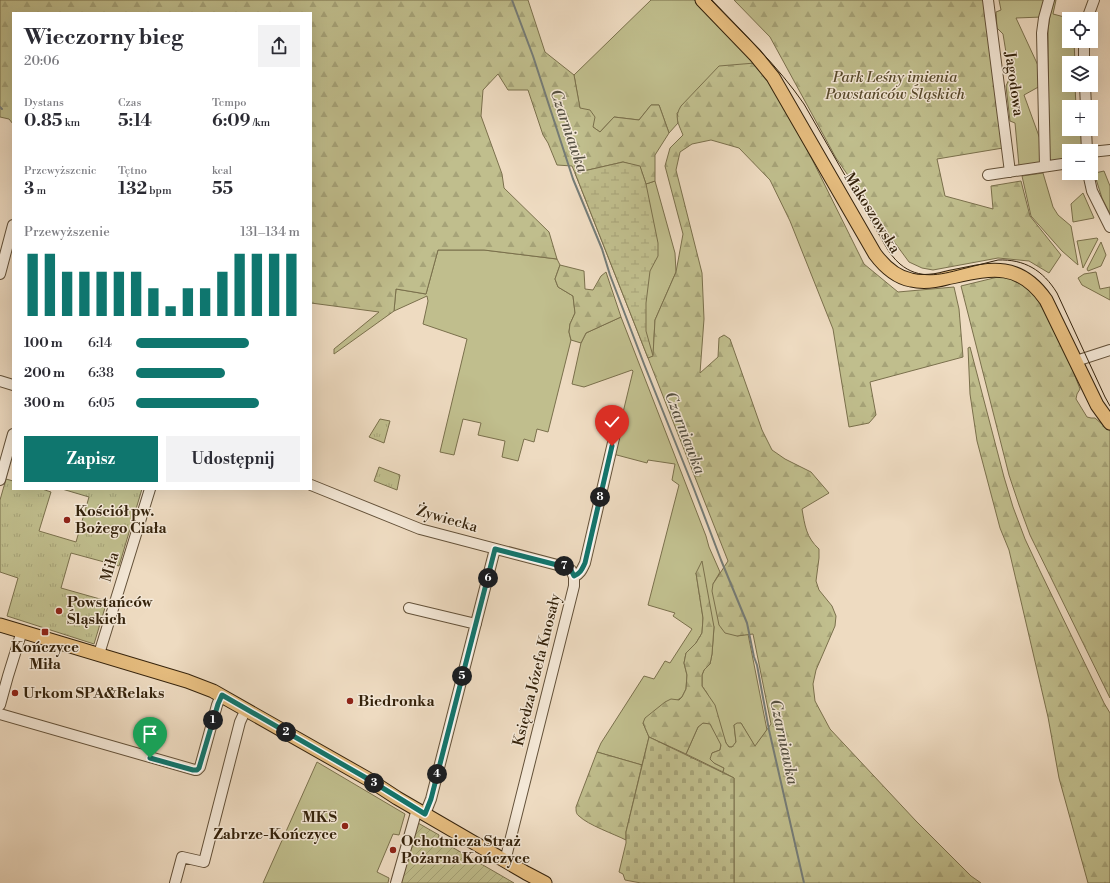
<!DOCTYPE html>
<html lang="pl">
<head>
<meta charset="utf-8">
<style>
  body { margin:0; font-family:"Libre Bodoni",serif; background:#f2f2f3; color:#2b2b33; height:100vh; display:flex; flex-direction:column; font-size:15px; white-space:nowrap }
  * { box-sizing:border-box; margin:0 }
  p { font-size:13px; color:#7c7c81 }
  .icon { flex:none; width:22px; height:22px; fill:none; stroke:currentColor; stroke-width:2; stroke-linecap:round; stroke-linejoin:round }
  .map { position:relative; flex:1; overflow:hidden }
  .details { position:absolute; left:12px; top:12px; width:300px; height:478px; display:flex; flex-direction:column; background:#fff; border-radius:0px; box-shadow:0 4px 16px #0002 }
  .details>* { flex:none }
  .fabs { position:absolute; left:1062px; top:12px; display:grid; gap:8px }
  .fabs a { display:grid; place-items:center; width:36px; height:36px; border-radius:0px; background:#fff; box-shadow:0 4px 16px #0002; font-size:20px }
  .pin { position:absolute; display:grid; place-items:center; width:34px; height:34px; color:#fff; margin:-41px -17px; border-radius:50% 50% 50% 0; rotate:-45deg; box-shadow:0 0 4px #0007 }
  .pin .icon { rotate:45deg }
  .km { position:absolute; width:20px; height:20px; margin:-10px; border-radius:50%; background:#222; color:#fff; font-size:11px; line-height:20px; text-align:center }
  .round { display:grid; place-items:center; flex:none; width:42px; height:42px; border-radius:0px; background:#f2f2f3 }
  .headline { display:flex; align-items:center; justify-content:space-between; height:68px; padding:0 12px }
  h1 { font-size:22px; font-weight:700; line-height:30px }
  .figures { display:grid; grid-template-columns:repeat(3,1fr); gap:6px; height:68px; padding:4px 12px }
  .figures div { display:grid; align-content:center }
  .figures b { font-size:17px; font-weight:700 }
  .figures small { font-size:11px; font-weight:400 }
  .figures p { font-size:11px }
  .chart { height:112px; padding:8px 12px }
  .chart p { display:flex; justify-content:space-between }
  .chart svg { width:100%; height:72px; margin-top:4px; stroke:#0f766e; stroke-width:6 }
  .action { display:flex; gap:8px; margin-top:auto; padding:8px 12px }
  .action a { flex:1; height:46px; border-radius:0px; background:#0f766e; color:#fff; font-size:16px; font-weight:700; line-height:46px; text-align:center }
  .action a+a { background:#f2f2f3; color:#2b2b33 }
  ul { padding:0 12px; list-style:none; font-size:13px }
  li { display:grid; grid-template-columns:64px 48px 1fr; align-items:center; height:30px }
  li i { height:10px; border-radius:5px; background:#0f766e }
  .map>svg:first-child { display:block }
  .grass { fill:#c0be8d; stroke:#7a704c }
  .forest { fill:url(#forest-firs); stroke:#7a704c }
  .wetland { fill:url(#wetland-marsh); stroke:#7a704c }
  .cemetery { fill:url(#cemetery-stones); stroke:#7a704c }
  .park { fill:url(#park-tufts); stroke:#7a704c }
  .garden { fill:url(#garden-furrows); stroke:#7a704c }
  .lines { fill:none; stroke-linecap:round; stroke-linejoin:round }
  .stream { stroke:#757c77; stroke-width:2 }
  .minor-casing { stroke:#635139; stroke-width:12 }
  .major-casing { stroke:#35230c; stroke-width:15 }
  .minor { stroke:#f4e8d7; stroke-width:10 }
  .major { stroke:#e7be80; stroke-width:13 }
  .tram { stroke:#35230c; stroke-width:1 }
  .route-casing { stroke:#fff; stroke-width:8 }
  .route { stroke:#0f766e; stroke-width:5 }
  .poi-dot { fill:#8f2418; stroke:#f4e8d7; stroke-width:1.5 }
  .labels { text-anchor:middle; dominant-baseline:central; stroke-width:3; stroke-linejoin:round; paint-order:stroke }
  .park-label { font-size:15px; font-style:italic; fill:#584a2c; stroke:#f4e8d7 }
  .street-label { font-size:15px; fill:#35230c; stroke:#f4e8d7 }
  .poi-label { font-size:15px; font-weight:bold; fill:#35230c; stroke:#f4e8d7; text-anchor:start }
  .water-label { font-size:16px; font-style:italic; fill:#555042; stroke:#f4e8d7 }
</style>
</head>
<body>
<div class="map">
<svg width="1110" height="883" viewBox="0 0 1110 883">
  <defs>
    <pattern id="forest-firs" width="22" height="20" patternUnits="userSpaceOnUse"><rect width="22" height="20" fill="#c0be8d"/><path d="M5 1l3.5 6h-7zM16 11l3.5 6h-7z" fill="#a6a378"/></pattern>
    <pattern id="wetland-marsh" width="20" height="14" patternUnits="userSpaceOnUse"><rect width="20" height="14" fill="#c0be8d"/><path d="M1 5h8M5 5V1M11 12h8M15 12V8" fill="none" stroke="#a6a378"/></pattern>
    <pattern id="cemetery-stones" width="16" height="16" patternUnits="userSpaceOnUse"><rect width="16" height="16" fill="#c0be8d"/><path d="M2 7V4a2 2 0 0 1 4 0v3zM10 15v-3a2 2 0 0 1 4 0v3z" fill="#a6a378"/></pattern>
    <pattern id="park-tufts" width="24" height="20" patternUnits="userSpaceOnUse"><rect width="24" height="20" fill="#c0be8d"/><path d="M3 7l-1-3M5 7V3M7 7l1-3M15 17l-1-3M17 17v-4M19 17l1-3" fill="none" stroke="#a6a378"/></pattern>
    <pattern id="garden-furrows" width="10" height="10" patternUnits="userSpaceOnUse"><rect width="10" height="10" fill="#c0be8d"/><path d="M-1 1l2-2M0 10L10 0M9 11l2-2" fill="none" stroke="#a6a378"/></pattern>
  </defs>
  <rect width="100%" height="100%" fill="#eedbc1"/>
  <filter id="stains"><feTurbulence type="fractalNoise" baseFrequency=".005" numOctaves="4"/><feColorMatrix values="0 0 0 0 .2 0 0 0 0 .09 0 0 0 0 .02 0 0 0 .5 -.17"/></filter>
  <radialGradient id="worn" r=".72"><stop offset=".6" stop-color="#630" stop-opacity="0"/><stop offset="1" stop-color="#630" stop-opacity=".3"/></radialGradient>
  <!-- grass -->
  <path class="grass" d="M651,0H694L755,63L677,113L678,123L669,133L659,105H651L639,120L614,117L600,132L593,127L580,109L574,75Z
    M999,0H1048L1042,17L1016,18L1042,74V85L1024,95L1044,150L1043,163L1019,166L1015,123L1010,121L1006,86L1010,77L1003,34L997,28L996,12L1001,10Z
    M1054,0H1056L1053,14L1072,19H1069V41H1074L1075,63H1069V85H1075L1076,107H1069V129H1083V151H1069V159L1049,162L1048,30L1050,15Z
    M640,166L646,184L655,181L675,253L676,272L655,320L653,356L648,358L575,173Z
    M1104,171L1110,186V214L1102,198L1095,176V173Z
    M1043,173L1053,207L1058,215L1071,226L1078,265L1062,251L1031,216L1022,176Z
    M1083,193L1094,218L1073,222L1071,204Z
    M1097,238L1098,239L1083,268L1077,241Z
    M1101,242L1106,255L1101,266L1088,271L1087,269Z
    M438,250H484L557,259L560,265L555,279L558,287L573,296L575,313L570,324L569,332L571,340L548,432L537,429L534,442L524,439L518,461L502,457L505,441L478,435L481,423L463,419L454,455L440,452L467,339L423,324L428,301L427,296L394,311L396,289L426,294Z
    M1096,272L1100,289L1110,287V300L1082,285L1078,278L1084,274Z
    M621,317L706,536L709,547L720,572L713,584L737,636L748,634L767,730L755,747L741,723L734,725L736,742L733,747H729L726,743L707,693L702,686V675L704,670L710,664L712,654L714,627L696,573L703,618L702,633L696,643L686,653L684,663L687,675L686,689L682,697L643,723L649,737L642,765L597,752L601,743L644,676L654,679L665,661L670,663L692,629L673,616L675,613L648,605L679,485L672,480L675,464L648,460L647,463L613,454L633,371L632,370L584,387L572,384L581,343L586,333Z
    M703,723H710L721,744L720,750L712,753L714,763L724,768L723,772L686,754L698,727Z
    M317,762L405,814L399,835L393,834L377,872L389,878L388,883H263Z"/>
  <!-- forest -->
  <path class="forest" d="M0,0H528L545,52L574,75L580,108L590,110L595,117L593,127L600,132L614,117L639,120L651,105H659L669,133L655,155V181L646,184L640,167L623,162L575,173L572,166L557,165L548,143L543,135L528,90H508L498,74L483,90L481,116L502,174L504,188L549,232L557,259L484,250H438L426,294L396,289L394,311L334,354V349L379,312L311,303V13H13V124L9,119L0,117Z
    M734,0H985L1003,148L937,159L945,196L993,209L991,186L1021,181L1030,216L1061,255L1049,273L1029,261L998,258L933,270L922,268L909,262L895,243L836,158L770,37Z
    M755,63L775,91L803,141L864,264L898,292L954,287L959,309L963,357L870,382L876,415L869,423L849,427L833,329L790,221L770,180L739,148L711,140L692,144L680,152L676,170L702,273L704,319L700,373L718,357L719,338L724,335L730,339L762,430L772,450L785,459L811,472L829,493L802,509C805,526 806,537 819,549V558L816,581L819,590L832,606L836,616L835,626L816,670L813,684L815,701L830,729L916,821L971,876L981,883H734V778L723,772L724,768L714,763L710,759L712,753L720,750L721,745L710,724L703,723L698,727L686,754L649,737L643,723L645,718L665,702L671,699L679,700L682,697L686,689L687,675L684,663L686,653L696,643L702,633L703,618L696,573L702,561L714,627L712,654L710,664L704,670L702,675V686L715,705L726,743L729,747H732L736,742L734,725L737,723H741L755,746L771,724L753,634L737,636L725,633L719,625L712,591L713,584L728,561L648,358L653,355L655,320L676,272L683,234L665,166L670,148L683,135C678,123 674,117 681,106L719,66Z
    M560,265L584,271L585,289L593,290L601,276L606,272L621,317L586,333L581,343L571,340L569,332L570,324L575,313L573,296L558,287L555,279Z
    M1002,276L1018,280L1026,286L1039,301L1070,363L1080,389L1077,394L1076,399L1087,417L1091,418H1095L1110,431V698L1030,535L1019,505L1009,475L961,286Z
    M970,347L1004,477L1013,507L1025,539L1040,571L1104,703L1110,713V883H1088L1059,778L1048,717L1009,550L1000,528L977,441L970,394L968,348Z
    M597,752L642,765L626,832V840C614,834 588,825 579,816C576,814 576,811 576,807Z"/>
  <!-- wetland -->
  <path class="wetland" d="M623,162L640,166L646,184L658,243V256L650,271L646,303V331L653,356L648,358L575,173Z"/>
  <!-- cemetery -->
  <path class="cemetery" d="M649,737L734,778V883H641L625,880L623,874L619,872L626,843V832Z"/>
  <!-- park -->
  <path class="park" d="M380,419L390,421L384,443L369,437Z
    M379,467L400,475L397,490L374,481Z
    M6,479L13,481V489H42L51,492L39,531L76,542L89,497L62,489H142L119,566L71,553L61,588L107,601L94,644L7,616L18,578L0,572V500Z"/>
  <!-- garden -->
  <path class="garden" d="M418,823L439,835L438,839L514,883H401Z"/>
  <g class="lines">
    <!-- stream -->
    <path class="stream" d="M512,0L533,56L573,179L602,249L610,275L644,364L694,489L721,560L747,623L754,657L757,665L769,730L804,883
      M0,107L2,109"/>
    <!-- minor casing -->
    <g class="minor-casing">
      <path id="minor" d="M988,0L1010,172
        M1087,19L1094,0
        M1084,41V63
        M1085,85L1086,107
        M1086,129L1087,151
        M1091,152L1110,150
        M1045,166L1042,33L1044,18L1049,0
        M1088,173L1092,191L1110,227
        M988,175L1069,163
        M0,274L13,225
        M1076,361L1110,350
        M0,381L13,385
        M0,480L13,434
        M311,485L420,529L565,567L571,570L574,577
        M409,608L476,624
        M99,654L150,489
        M0,705L8,676L22,631
        M0,714L195,770H197L200,767L217,705L221,695
        M425,814L431,799L495,549
        M505,861L574,586V577C581,573 582,569 585,563L618,421
        M175,883L182,857L204,862L240,722L246,709
        M396,883L417,809"/>
    </g>
    <!-- major casing -->
    <g class="major-casing">
      <path id="major" d="M702,0L755,55L773,77L875,254C884,266 895,277 911,280C923,283 936,281 947,278C989,269 1018,260 1046,300L1097,405L1110,423
        M0,625L187,681L213,691L368,779L397,798L526,873L545,883"/>
    </g>
    <!-- minor -->
    <use href="#minor" class="minor"/>
    <!-- major -->
    <use href="#major" class="major"/>
    <!-- tram -->
    <path class="tram" d="M711,0C743,33 778,66 804,104L885,245C889,252 894,259 900,264C919,280 940,275 962,269C974,266 986,263 998,260C1024,259 1043,270 1057,293L1105,397L1110,406"/>
  </g>
  <g class="lines">
    <!-- route casing -->
    <g class="route-casing">
      <path id="route" d="M150,758L193,770H197L199,768L218,704L222,695L368,779L425,814L431,799L495,549L565,567L571,570L574,576C581,573 582,569 585,563L612,446"/>
    </g>
    <!-- route -->
    <use href="#route" class="route"/>
  </g>
  <!-- markers -->
  <g class="poi-dot">
    <circle cx="67" cy="520" r="4"/>
    <circle cx="59" cy="611" r="4"/>
    <rect x="41" y="628" width="8" height="8" rx="2"/>
    <circle cx="15" cy="693" r="4"/>
    <circle cx="350" cy="701" r="4"/>
    <circle cx="345" cy="826" r="4"/>
    <circle cx="393" cy="850" r="4"/>
  </g>
  <g class="labels">
    <!-- park labels -->
    <g class="park-label">
      <text x="895" y="77">Park Leśny imienia<tspan x="895" dy="17">Powstańców Śląskich</tspan></text>
    </g>
    <!-- street labels -->
    <g class="street-label">
      <text transform="translate(1014 84) rotate(82)">Jagodowa</text>
      <text transform="translate(872 213) rotate(58)">Makoszowska</text>
      <text transform="translate(447 519) rotate(16)">Żywiecka</text>
      <text transform="translate(110 567) rotate(-73)">Miła</text>
      <text transform="translate(537 670) rotate(-76)">Księdza Józefa Knosały</text>
    </g>
    <!-- poi labels -->
    <g class="poi-label">
      <text x="75" y="511">Kościół pw.<tspan x="75" dy="17">Bożego Ciała</tspan></text>
      <text x="67" y="602">Powstańców<tspan x="67" dy="17">Śląskich</tspan></text>
      <text x="45" y="647" text-anchor="middle">Kończyce<tspan x="45" dy="17">Miła</tspan></text>
      <text x="23" y="693">Urkom SPA&amp;Relaks</text>
      <text x="358" y="701">Biedronka</text>
      <text x="337" y="817" text-anchor="end">MKS<tspan x="337" dy="17">Zabrze-Kończyce</tspan></text>
      <text x="401" y="841">Ochotnicza Straż<tspan x="401" dy="17">Pożarna Kończyce</tspan></text>
    </g>
    <!-- water labels -->
    <g class="water-label">
      <text transform="translate(569 131) rotate(71)">Czarniawka</text>
      <text transform="translate(685 433) rotate(69)">Czarniawka</text>
      <text transform="translate(784 742) rotate(78)">Czarniawka</text>
    </g>
  </g>
  <rect width="100%" height="100%" filter="url(#stains)"/>
  <rect width="100%" height="100%" fill="url(#worn)"/>
</svg>
<div class="fabs">
<a><svg class="icon" aria-label="locate" viewBox="0 0 24 24"><circle cx="12" cy="12" r="6"/><path d="M12 2v4M12 18v4M2 12h4M18 12h4"/></svg></a>
<a><svg class="icon" aria-label="layers" viewBox="0 0 24 24"><path d="M12 4l9 5-9 5-9-5zM3 14l9 5 9-5"/></svg></a>
<a>+</a>
<a>−</a>
</div>
<div class="pin" style="left:150px;top:758px;background:#1e9e55"><svg class="icon" aria-label="arrive" viewBox="0 0 24 24"><path d="M6 21V4h12l-3 4 3 4H6"/></svg></div>
<div class="pin" style="left:612px;top:446px;background:#d93025"><svg class="icon" aria-label="check" viewBox="0 0 24 24"><path d="M5 12l5 5 9-10"/></svg></div>
<b class="km" style="left:213px;top:720px">1</b>
<b class="km" style="left:286px;top:732px">2</b>
<b class="km" style="left:374px;top:783px">3</b>
<b class="km" style="left:437px;top:774px">4</b>
<b class="km" style="left:462px;top:676px">5</b>
<b class="km" style="left:488px;top:578px">6</b>
<b class="km" style="left:564px;top:566px">7</b>
<b class="km" style="left:600px;top:497px">8</b>
<section class="details">
<div class="headline"><div><h1>Wieczorny bieg</h1><p>20:06</p></div><a class="round"><svg class="icon" aria-label="share" viewBox="0 0 24 24"><path d="M12 15V3M7 8l5-5 5 5M5 13v7h14v-7"/></svg></a></div>
<div class="figures">
<div><p>Dystans</p><b>0.85<small> km</small></b></div>
<div><p>Czas</p><b>5:14</b></div>
<div><p>Tempo</p><b>6:09<small> /km</small></b></div>
</div>
<div class="figures">
<div><p>Przewyższenie</p><b>3<small> m</small></b></div>
<div><p>Tętno</p><b>132<small> bpm</small></b></div>
<div><p>kcal</p><b>55</b></div>
</div>
<div class="chart"><p><span>Przewyższenie</span>131–134 m</p>
<svg viewBox="0 0 160 44" preserveAspectRatio="none"><path d="M5 44V6M15 44V6M25 44V17M35 44V17M45 44V17M55 44V17M65 44V17M75 44V27M85 44V38M95 44V27M105 44V27M115 44V17M125 44V6M135 44V6M145 44V6M155 44V6"/></svg>
</div>
<ul>
<li><b>100 m</b>6:14<i style="width:69%"></i></li>
<li><b>200 m</b>6:38<i style="width:54%"></i></li>
<li><b>300 m</b>6:05<i style="width:75%"></i></li>
</ul>
<div class="action"><a>Zapisz</a><a>Udostępnij</a></div>
</section>
</div>
</body>
</html>
